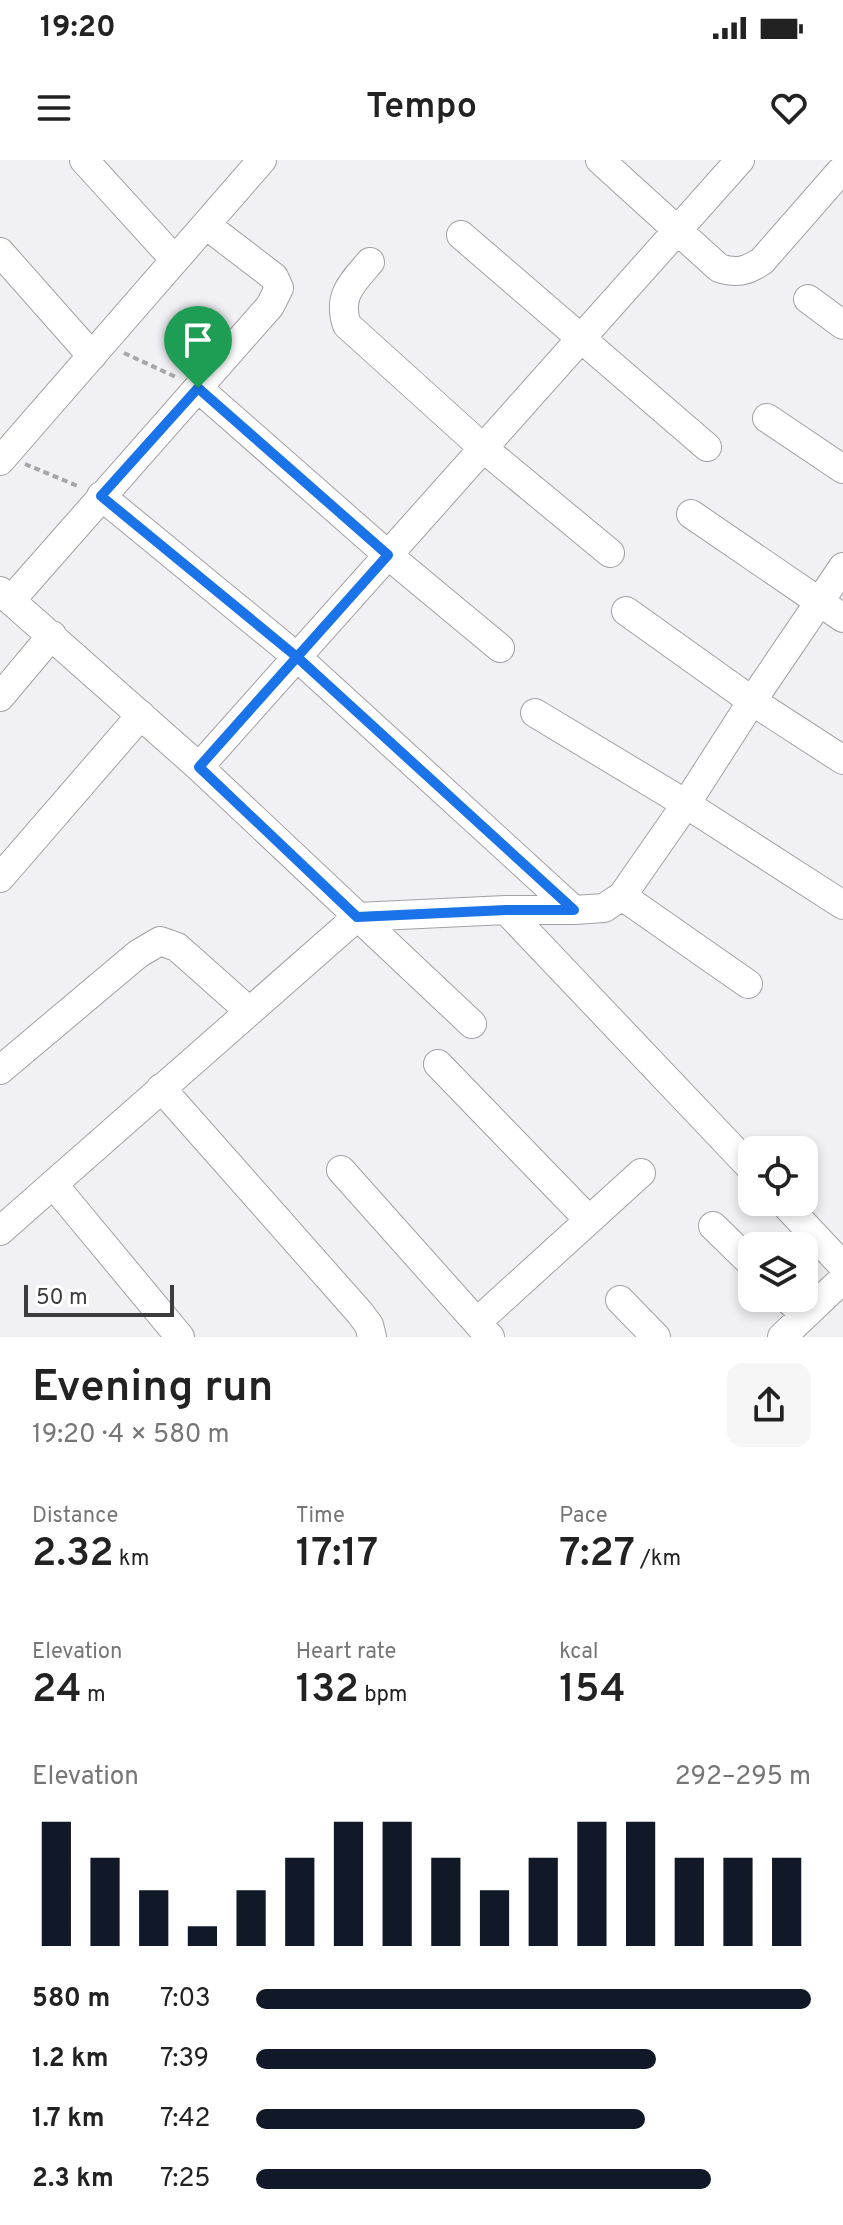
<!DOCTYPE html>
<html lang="en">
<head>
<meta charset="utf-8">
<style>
  body { margin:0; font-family:Overpass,sans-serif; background:#f6f6f6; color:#222; height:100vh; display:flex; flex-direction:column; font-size:30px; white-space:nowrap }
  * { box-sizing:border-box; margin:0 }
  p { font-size:26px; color:#767676 }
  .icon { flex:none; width:44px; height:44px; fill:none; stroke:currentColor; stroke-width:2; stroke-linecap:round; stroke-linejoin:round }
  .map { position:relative; height:1177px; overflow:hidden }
  .sheet { display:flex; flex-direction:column; background:#fff; flex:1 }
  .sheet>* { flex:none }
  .tools { position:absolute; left:738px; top:976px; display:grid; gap:16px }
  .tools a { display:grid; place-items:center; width:80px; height:80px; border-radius:16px; background:#fff; box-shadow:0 4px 12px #0003; font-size:40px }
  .scale { position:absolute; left:24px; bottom:20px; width:150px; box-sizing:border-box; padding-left:8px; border:4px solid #3c3c3e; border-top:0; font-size:22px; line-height:28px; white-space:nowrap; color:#3c3c3e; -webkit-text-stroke:6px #fefeff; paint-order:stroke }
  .pin { position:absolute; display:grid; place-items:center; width:68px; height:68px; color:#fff; margin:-82px -34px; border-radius:50% 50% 50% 0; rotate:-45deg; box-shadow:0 0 8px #0007 }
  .pin .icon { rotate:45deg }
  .round { display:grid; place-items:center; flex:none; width:84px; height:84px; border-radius:16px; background:#f6f6f6 }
  .summary { display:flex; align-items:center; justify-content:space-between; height:136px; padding:0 32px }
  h1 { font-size:44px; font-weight:600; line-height:60px }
  .metrics { display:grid; grid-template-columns:repeat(3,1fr); gap:12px; height:136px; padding:8px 32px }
  .metrics div { display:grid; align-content:center }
  .metrics b { font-size:40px; font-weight:600 }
  .metrics small { font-size:22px; font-weight:400 }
  .metrics p { font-size:22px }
  .chart { height:224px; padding:16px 32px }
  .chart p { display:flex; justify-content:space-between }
  .chart svg { width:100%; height:144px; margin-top:8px; stroke:#111827; stroke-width:6 }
  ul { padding:0 32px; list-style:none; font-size:26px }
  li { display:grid; grid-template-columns:128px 96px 1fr; align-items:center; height:60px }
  li i { height:20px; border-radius:10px; background:#111827 }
  .status { display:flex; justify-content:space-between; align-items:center; height:56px; padding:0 40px; background:#fff; direction:ltr }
  .status svg { height:22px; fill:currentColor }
  header { display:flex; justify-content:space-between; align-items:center; height:104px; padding:0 32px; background:#fff; font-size:36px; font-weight:600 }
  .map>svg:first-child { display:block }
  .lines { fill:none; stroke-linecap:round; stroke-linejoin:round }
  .minor-casing { stroke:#a1a1a4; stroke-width:30 }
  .path { stroke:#a6a6a9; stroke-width:4; stroke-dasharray:6 4; stroke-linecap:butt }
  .minor { stroke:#fff; stroke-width:28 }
  .route-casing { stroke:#fff; stroke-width:16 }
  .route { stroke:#1a73e8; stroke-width:10 }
</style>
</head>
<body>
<div class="status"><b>19:20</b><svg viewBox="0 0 49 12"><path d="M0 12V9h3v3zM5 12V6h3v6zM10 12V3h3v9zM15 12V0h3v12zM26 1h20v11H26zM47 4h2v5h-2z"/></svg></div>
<header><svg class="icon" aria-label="menu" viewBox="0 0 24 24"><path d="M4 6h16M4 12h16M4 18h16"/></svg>Tempo<svg class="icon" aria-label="heart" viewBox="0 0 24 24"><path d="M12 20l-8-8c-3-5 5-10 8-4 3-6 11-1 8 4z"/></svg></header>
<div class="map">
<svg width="843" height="1177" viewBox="0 0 843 1177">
  <rect width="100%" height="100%" fill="#f1f0f4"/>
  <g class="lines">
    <!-- minor casing -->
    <g class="minor-casing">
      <path id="minor" d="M84,0L175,100
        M600,0L719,108C737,114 747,111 762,101L840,12
        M461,75L707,287
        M0,92L92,196
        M370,102C352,123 337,136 347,165L483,288L610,393
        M808,139L843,165
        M198,228L388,395L500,488
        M767,258L843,309
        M0,301L262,0
        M101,336L297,497L574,750
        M691,354L843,458
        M0,431L199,607L472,864
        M12,439L270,146L279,128L274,117L206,65
        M626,451L752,541L843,600
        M0,537L52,475
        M535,553L686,644L843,745
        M199,607L740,0
        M0,718L141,555
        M622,736L748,824
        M506,750L752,1009
        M438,904L589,1060
        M0,910L138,794L160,781L177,787L249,851
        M161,928L360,1153L369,1165L372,1177
        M341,1010L490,1177
        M53,1024L180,1177
        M783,1042L843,1106
        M713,1066L752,1104
        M0,1071L357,757L506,750H574L604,748L622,736L686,644L752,541L843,407
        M787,1138L805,1155
        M620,1140L656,1177
        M477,1162L641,1013
        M782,1177L843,1119"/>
    </g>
    <!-- path -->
    <path class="path" d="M124,193L178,218
      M25,304L80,327"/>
    <!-- minor -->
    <use href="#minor" class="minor"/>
  </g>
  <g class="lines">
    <!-- route casing -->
    <g class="route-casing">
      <path id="route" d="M198,228L388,395C325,465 262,536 199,607L357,757L506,750H574L297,497L101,336L198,228"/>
    </g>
    <!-- route -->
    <use href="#route" class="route"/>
  </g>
</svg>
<div class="tools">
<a><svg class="icon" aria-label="locate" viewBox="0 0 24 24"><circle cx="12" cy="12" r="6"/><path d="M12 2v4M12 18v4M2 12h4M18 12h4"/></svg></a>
<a><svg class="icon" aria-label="layers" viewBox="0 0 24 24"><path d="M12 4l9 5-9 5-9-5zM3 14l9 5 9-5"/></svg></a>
</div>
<div class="scale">50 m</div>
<div class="pin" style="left:198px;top:228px;background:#1e9e55"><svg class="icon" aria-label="arrive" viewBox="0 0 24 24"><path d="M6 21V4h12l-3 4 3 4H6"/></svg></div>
</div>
<section class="sheet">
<div class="summary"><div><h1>Evening run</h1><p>19:20 · 4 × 580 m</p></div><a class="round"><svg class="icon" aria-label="share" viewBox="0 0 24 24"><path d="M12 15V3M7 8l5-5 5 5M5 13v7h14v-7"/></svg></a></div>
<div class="metrics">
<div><p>Distance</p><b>2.32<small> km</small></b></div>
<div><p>Time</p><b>17:17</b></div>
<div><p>Pace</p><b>7:27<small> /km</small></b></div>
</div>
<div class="metrics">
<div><p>Elevation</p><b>24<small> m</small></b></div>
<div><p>Heart rate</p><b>132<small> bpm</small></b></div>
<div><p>kcal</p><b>154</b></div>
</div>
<div class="chart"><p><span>Elevation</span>292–295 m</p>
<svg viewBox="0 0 160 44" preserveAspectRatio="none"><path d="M5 44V6M15 44V17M25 44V27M35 44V38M45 44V27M55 44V17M65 44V6M75 44V6M85 44V17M95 44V27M105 44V17M115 44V6M125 44V6M135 44V17M145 44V17M155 44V17"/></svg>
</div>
<ul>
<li><b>580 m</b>7:03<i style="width:100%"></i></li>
<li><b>1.2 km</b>7:39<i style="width:72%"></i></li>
<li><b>1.7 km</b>7:42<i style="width:70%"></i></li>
<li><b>2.3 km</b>7:25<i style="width:82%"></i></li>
</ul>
</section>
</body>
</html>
